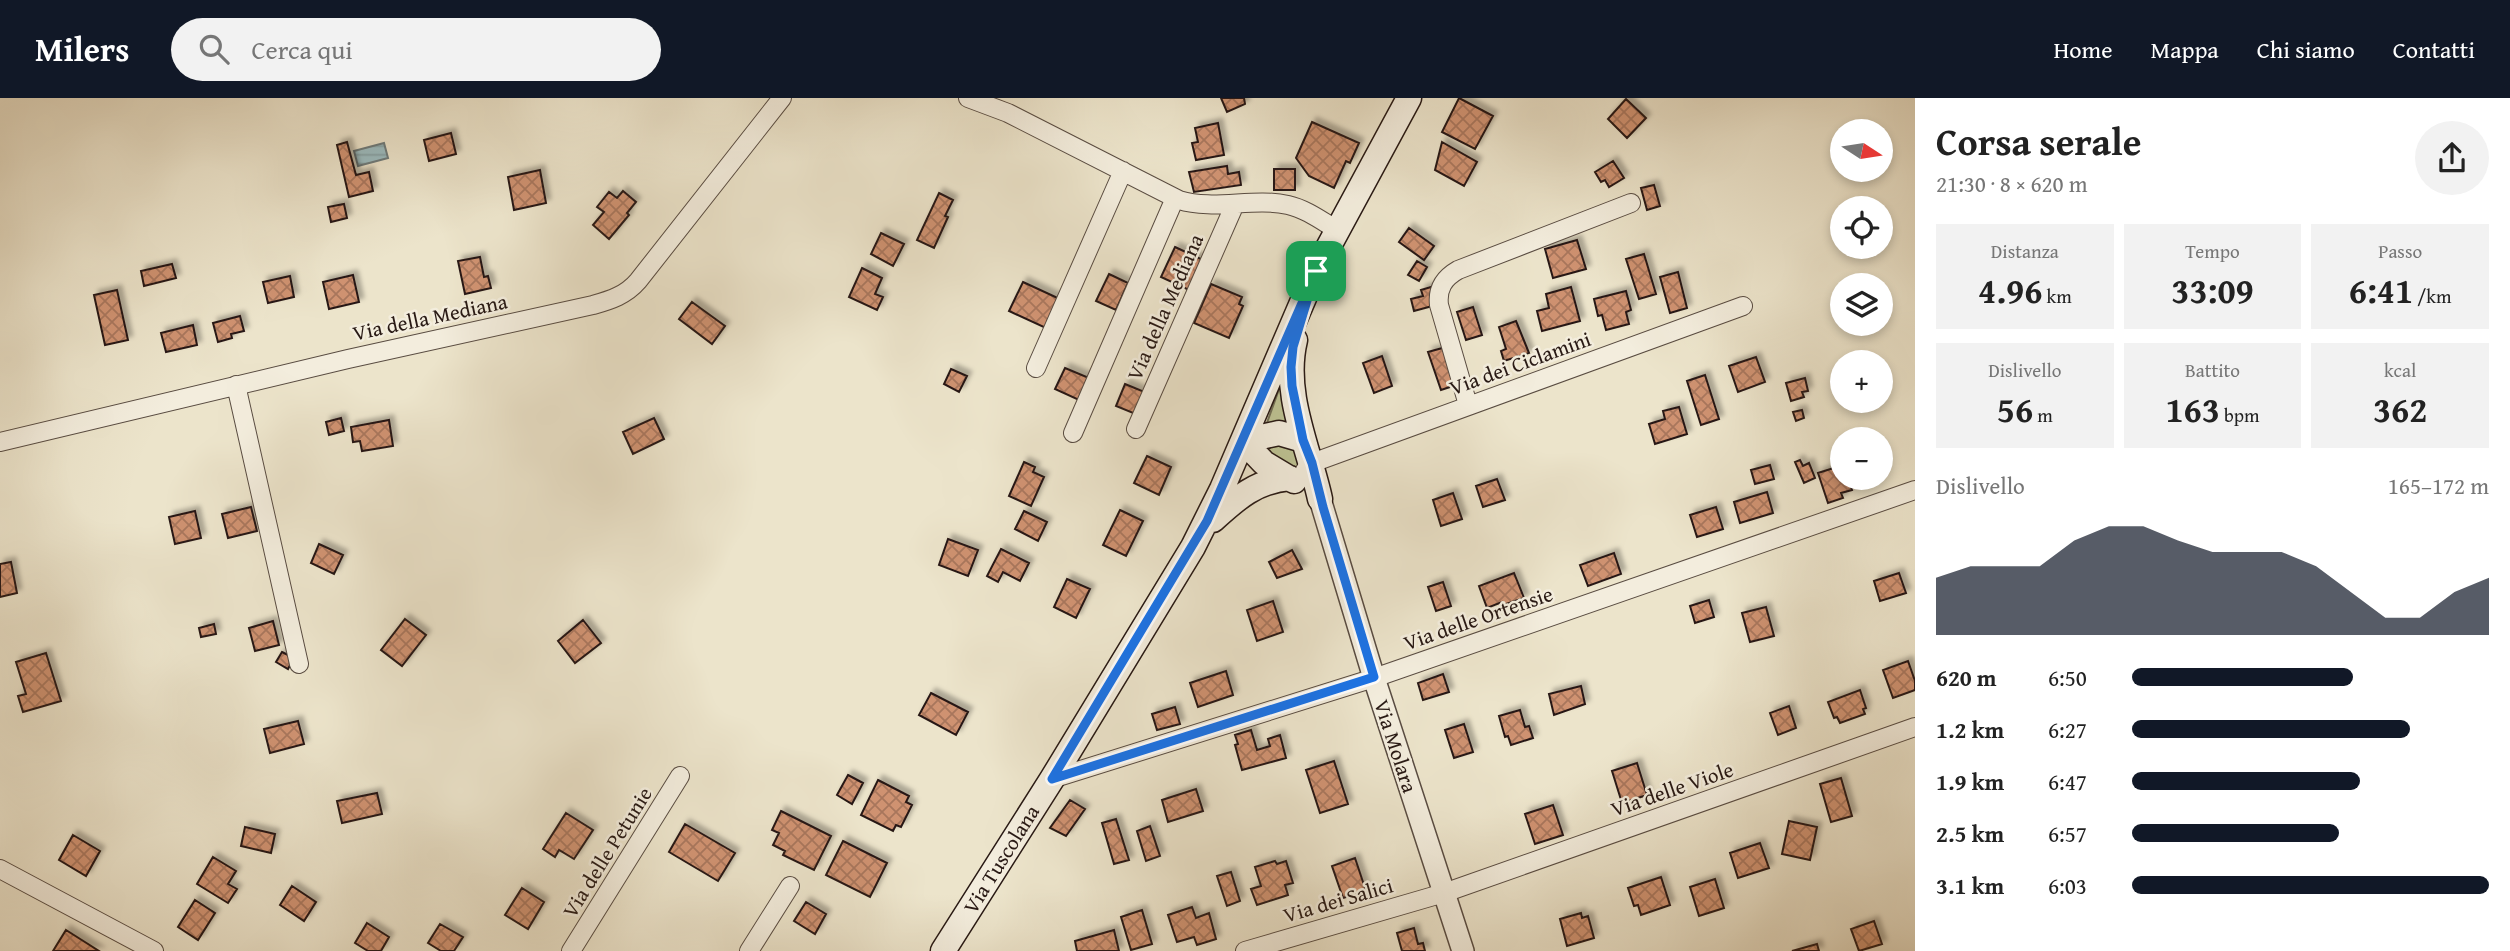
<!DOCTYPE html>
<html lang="it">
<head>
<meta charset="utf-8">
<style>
  body { margin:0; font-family:"Gentium Book Plus",serif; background:#f2f2f2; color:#222; height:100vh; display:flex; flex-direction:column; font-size:26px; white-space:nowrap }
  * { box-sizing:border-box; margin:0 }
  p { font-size:23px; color:#767676 }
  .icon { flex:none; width:38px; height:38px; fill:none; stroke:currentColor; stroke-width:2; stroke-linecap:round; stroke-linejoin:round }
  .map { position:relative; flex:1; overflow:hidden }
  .details { display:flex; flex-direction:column; background:#fff; width:595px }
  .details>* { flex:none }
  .needle { width:46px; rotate:102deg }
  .buttons { position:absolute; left:1830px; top:21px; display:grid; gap:14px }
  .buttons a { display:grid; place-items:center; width:63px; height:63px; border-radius:50%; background:#fff; box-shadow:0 4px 10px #0003; font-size:35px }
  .pin { position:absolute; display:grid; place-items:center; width:60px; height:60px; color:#fff; margin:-30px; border-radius:14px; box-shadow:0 4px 10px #0006 }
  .round { display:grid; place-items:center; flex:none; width:74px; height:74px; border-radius:37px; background:#f2f2f2 }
  .summary { display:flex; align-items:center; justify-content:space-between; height:119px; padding:0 21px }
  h1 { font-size:38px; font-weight:700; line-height:52px }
  .metrics { display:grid; grid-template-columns:repeat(3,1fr); gap:10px; height:119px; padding:7px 21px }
  .metrics div { display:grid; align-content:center; border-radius:0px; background:#f2f2f2; text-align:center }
  .metrics b { font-size:35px; font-weight:700 }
  .metrics small { font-size:19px; font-weight:400 }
  .metrics p { font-size:19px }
  .chart { height:196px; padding:14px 21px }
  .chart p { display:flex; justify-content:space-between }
  .chart svg { width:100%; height:126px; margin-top:7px; fill:#111827; opacity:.7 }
  ul { padding:0 21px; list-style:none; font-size:23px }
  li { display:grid; grid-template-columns:112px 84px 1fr; align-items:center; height:52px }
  li i { height:18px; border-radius:9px; background:#111827 }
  header { display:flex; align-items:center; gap:42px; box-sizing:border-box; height:98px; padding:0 35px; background:#111827; color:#fff }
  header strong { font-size:33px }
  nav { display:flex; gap:38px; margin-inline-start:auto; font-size:24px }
  .search { width:490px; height:63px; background:#f2f2f2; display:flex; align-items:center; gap:18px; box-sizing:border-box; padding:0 24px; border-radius:38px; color:#767676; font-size:26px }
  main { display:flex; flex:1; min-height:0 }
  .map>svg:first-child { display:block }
  .grass { fill:#bdc293; stroke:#726e54; stroke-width:2 }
  .water { fill:url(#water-rules); stroke:#6e7b7b; stroke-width:2 }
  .building { fill:url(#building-cross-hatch); stroke:#281914; stroke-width:2; filter:url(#shadow) }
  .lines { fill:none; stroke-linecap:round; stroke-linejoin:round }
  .minor-casing { stroke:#594c42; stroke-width:20 }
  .tertiary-casing { stroke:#594c42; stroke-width:24 }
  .secondary-casing { stroke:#281914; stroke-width:27 }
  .minor { stroke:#f3eddd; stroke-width:18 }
  .tertiary { stroke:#f3eddd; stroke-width:21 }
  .secondary { stroke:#f3eddd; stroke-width:24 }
  .route-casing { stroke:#fff; stroke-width:14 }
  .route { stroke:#1a73e8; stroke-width:9 }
  .labels { text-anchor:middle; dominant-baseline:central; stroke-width:5; stroke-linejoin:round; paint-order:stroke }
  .street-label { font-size:21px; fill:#281914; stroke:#f3eddd }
</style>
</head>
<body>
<header>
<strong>Milers</strong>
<div class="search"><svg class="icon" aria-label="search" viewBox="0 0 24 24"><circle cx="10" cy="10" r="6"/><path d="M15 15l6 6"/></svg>Cerca qui</div>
<nav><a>Home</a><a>Mappa</a><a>Chi siamo</a><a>Contatti</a></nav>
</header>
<main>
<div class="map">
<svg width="1915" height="853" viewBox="0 0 1915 853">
  <defs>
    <pattern id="water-rules" width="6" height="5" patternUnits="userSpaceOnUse" patternTransform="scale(1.75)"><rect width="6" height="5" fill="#9cbcc0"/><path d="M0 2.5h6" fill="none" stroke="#86a1a4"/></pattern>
    <pattern id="building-cross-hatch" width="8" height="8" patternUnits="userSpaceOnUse" patternTransform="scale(1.75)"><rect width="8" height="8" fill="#cf9271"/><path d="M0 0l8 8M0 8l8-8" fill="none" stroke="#a8765c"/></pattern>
    <filter id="shadow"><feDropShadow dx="4.5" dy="-4.5" stdDeviation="2" flood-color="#0004"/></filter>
  </defs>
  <rect width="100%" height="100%" fill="#ece4cb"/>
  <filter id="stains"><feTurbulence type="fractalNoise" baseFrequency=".00286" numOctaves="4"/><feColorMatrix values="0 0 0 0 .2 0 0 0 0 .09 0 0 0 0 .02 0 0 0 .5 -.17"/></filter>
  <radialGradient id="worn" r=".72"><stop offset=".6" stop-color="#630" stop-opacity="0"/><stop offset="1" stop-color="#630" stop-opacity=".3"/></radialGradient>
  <!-- grass -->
  <path class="grass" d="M1282,283L1295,330L1264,333Z
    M1270,342L1300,352L1302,368L1291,374L1259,348Z"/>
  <!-- water -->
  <path class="water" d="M384,45L388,60L358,68L354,53Z"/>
  <!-- building -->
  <path class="building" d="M1221,0H1244L1245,6L1227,14Z
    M1459,0L1493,18L1475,51L1442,34Z
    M1626,1L1646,20L1627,40L1608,21Z
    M1312,24L1359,45L1350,65L1346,63L1334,90L1309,78L1296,60Z
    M1218,25L1224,57L1196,62L1192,45L1198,44L1195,30Z
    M451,35L456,56L429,63L424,42Z
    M347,44L356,77L369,74L373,93L349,99L337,47Z
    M1442,44L1477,64L1464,88L1435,72Z
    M1613,63L1624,80L1609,89L1605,82L1601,84L1595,74Z
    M1227,68L1228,76L1239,74L1241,87L1194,94L1189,74Z
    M1274,71H1295V92H1274Z
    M540,72L546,105L514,112L508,79Z
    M1654,87L1660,108L1647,112L1641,90Z
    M623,93L636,104L627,115L629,117L609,141L593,127L604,114L597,109L609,94L617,100Z
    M939,95L953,102L945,118L948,119L934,150L917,142Z
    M344,106L347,120L331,124L328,109Z
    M1409,130L1434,148L1424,162L1399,144Z
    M881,135L904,146L893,168L871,156Z
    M1577,142L1586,171L1553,180L1545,151Z
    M1175,149L1203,162L1189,192L1161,179Z
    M1644,156L1656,196L1639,201L1626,161Z
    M480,159L484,179L488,178L491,190L465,196L458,163Z
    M1417,163L1427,169L1419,183L1408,177Z
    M172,166L176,180L144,188L141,173Z
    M862,170L882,180L875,196L883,199L877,212L849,199Z
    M1678,174L1687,210L1670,215L1660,179Z
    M1109,176L1128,185L1116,212L1096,203Z
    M353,177L359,204L329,211L323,184Z
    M290,178L294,199L268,205L263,184Z
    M1023,184L1062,202L1048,231L1009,213Z
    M1211,186L1242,199L1239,206L1243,208L1229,240L1194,225Z
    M1431,189L1436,207L1414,213L1411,201L1423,198L1421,192Z
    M1571,189L1580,223L1542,233L1537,213L1549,210L1546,196Z
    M117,192L128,242L105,247L94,197Z
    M1626,193L1631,212L1626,214L1629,226L1606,232L1602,217L1598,218L1594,201Z
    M692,204L725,228L712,246L679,221Z
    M1473,209L1482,237L1466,242L1457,214Z
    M240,218L244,233L231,236L232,240L218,244L213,225Z
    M1516,223L1529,255L1504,263L1501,253L1506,251L1499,229Z
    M193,227L197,247L166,254L161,235Z
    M1446,249L1459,286L1441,292L1428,254Z
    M1382,258L1392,288L1374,295L1363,265Z
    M1756,259L1765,284L1738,294L1729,268Z
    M1065,270L1089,280L1079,302L1055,291Z
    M951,271L967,278L959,294L944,286Z
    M1705,277L1719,321L1701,327L1687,283Z
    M1805,280L1808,293L1802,294L1804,299L1791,303L1786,285Z
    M1125,286L1147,295L1138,317L1116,308Z
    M1679,309L1687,336L1655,346L1649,326L1665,321L1663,313Z
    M1802,312L1804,320L1796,323L1793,314Z
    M341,320L344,333L329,337L326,324Z
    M654,320L664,341L633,356L623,334Z
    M389,322L393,348L362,353L360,343L353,344L351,329Z
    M1147,358L1171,369L1159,397L1134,385Z
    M1800,362L1803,368L1809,365L1815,380L1804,385L1795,364Z
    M1024,364L1035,369L1033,374L1044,379L1031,408L1009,398Z
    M1770,367L1774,381L1755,386L1751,372Z
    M1843,367V380H1848L1852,392L1841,395L1843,400L1828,405L1818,375Z
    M1497,381L1505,402L1483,409L1476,388Z
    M1767,394L1773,415L1740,425L1734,404Z
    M1453,395L1462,421L1441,428L1433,402Z
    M251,409L257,433L228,440L222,416Z
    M1716,409L1723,431L1697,439L1690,417Z
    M1120,412L1143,423L1126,458L1103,447Z
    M195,413L201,440L175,446L169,419Z
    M1024,413L1047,424L1038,443L1015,431Z
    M948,441L978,452L968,478L939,467Z
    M319,446L343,457L334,476L311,465Z
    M1001,451L1029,465L1020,483L1003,474L998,484L987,478Z
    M1292,452L1302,471L1277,480L1269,464Z
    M1614,455L1621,476L1588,488L1580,467Z
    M11,464L17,495L0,499V466Z
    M1514,475L1524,500L1503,507L1502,504L1487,510L1479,488Z
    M1899,475L1906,495L1880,503L1874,483Z
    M1067,481L1090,491L1076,520L1054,509Z
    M1443,484L1451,508L1436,513L1428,489Z
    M1709,502L1714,519L1695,525L1690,508Z
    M1273,503L1283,534L1257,543L1247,512Z
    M1766,509L1774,538L1750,544L1742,515Z
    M405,521L426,537L402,568L381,552Z
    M583,522L601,545L575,565L558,543Z
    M273,523L279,547L255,553L249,530Z
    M214,526L216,536L201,539L199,530Z
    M282,554L294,560L288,571L276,564Z
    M46,555L61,603L23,614L18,598L26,596L16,564Z
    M1908,563L1915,583V592L1893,600L1883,572Z
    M1226,573L1233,597L1198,609L1190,585Z
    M1443,576L1449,594L1423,602L1418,585Z
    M1581,588L1585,606L1554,617L1549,596Z
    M1860,592L1866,610L1863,611L1865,616L1840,625L1837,619L1834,620L1828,604Z
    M931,595L968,614L956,637L919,617Z
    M1789,608L1796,630L1778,637L1770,615Z
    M1175,609L1180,626L1157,632L1152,616Z
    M1520,612L1525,629L1529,628L1533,640L1511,647L1508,638L1505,639L1499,618Z
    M298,623L304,646L270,655L264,631Z
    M1464,626L1473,654L1454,660L1445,632Z
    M1251,632L1257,652L1270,648L1268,641L1280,637L1286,660L1242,672L1235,647L1238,646L1235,637Z
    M1334,663L1348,706L1320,715L1306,672Z
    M1637,665L1647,697L1622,705L1612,673Z
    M848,677L863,685L852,706L837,697Z
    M1841,680L1852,718L1831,724L1820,686Z
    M878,682L909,698L906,704L912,707L901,729L896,727L893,733L861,717Z
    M1196,691L1203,713L1168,724L1162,702Z
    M377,695L382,716L342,725L337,703Z
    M1070,702L1085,711L1066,738L1050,730Z
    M1553,707L1563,737L1535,746L1525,716Z
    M781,713L831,738L814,772L783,757L785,753L773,747L779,735L772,732Z
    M566,715L593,732L574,761L559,752L555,759L543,751Z
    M1116,721L1129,762L1114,766L1102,725Z
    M1789,723L1817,729L1810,762L1782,756Z
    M685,726L735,755L718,783L669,754Z
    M1150,728L1160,758L1146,763L1137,733Z
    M245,729L275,736L271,755L241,748Z
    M73,737L100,753L86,778L59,762Z
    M843,743L887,765L870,799L826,777Z
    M1760,745L1769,770L1738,780L1730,755Z
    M213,759L236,773L228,786L237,791L228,805L197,786Z
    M1355,760L1366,793L1343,800L1332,768Z
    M1275,763L1277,766L1286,763L1293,785L1285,787L1288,797L1257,807L1251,791L1261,788L1255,769Z
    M1231,774L1240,803L1227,808L1217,778Z
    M1661,779L1670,807L1641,817L1638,807L1634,808L1628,790Z
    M1715,781L1724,810L1699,818L1690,789Z
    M292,788L316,804L304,823L280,807Z
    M522,790L544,804L528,831L505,817Z
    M195,802L215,815L198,842L178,829Z
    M806,804L826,816L815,836L794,823Z
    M1192,809L1196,820L1209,815L1216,841L1197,847L1194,839L1177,844L1168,817Z
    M1142,812L1152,846L1131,852L1121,819Z
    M1581,815L1582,820L1588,818L1594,840L1567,848L1560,821Z
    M1874,823L1882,846L1859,853L1851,831Z
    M367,825L389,839L381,853H368L355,845Z
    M440,826L463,839L454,853H441L428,845Z
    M1414,830L1418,846L1423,845L1425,853H1402L1397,835Z
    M66,832L99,853H53Z
    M1114,832L1119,853H1077L1075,843Z
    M1817,846L1819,853H1792Z"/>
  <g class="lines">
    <!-- minor casing -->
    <g class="minor-casing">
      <path id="minor" d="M968,0L1008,15L1179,102C1214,113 1253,99 1288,107C1306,111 1322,123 1337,132
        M1036,270L1123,73
        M236,287L299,566
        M1468,307L1439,207C1437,190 1444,180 1458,172L1631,105
        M1136,331L1235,106
        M1073,335L1175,100
        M0,344L348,261L593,207C611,202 626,197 638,183L782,0
        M1305,372L1312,365L1743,208
        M1052,681L1374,580L1915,392
        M0,771L154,853
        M571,853L680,678
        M749,853L790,788
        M1245,853L1444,795L1915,629"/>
    </g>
    <!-- tertiary casing -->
    <g class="tertiary-casing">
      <path id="tertiary" d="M1320,401L1374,580L1463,853"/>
    </g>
    <!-- secondary casing -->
    <g class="secondary-casing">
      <path id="secondary" d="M1295,242C1282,296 1309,350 1320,401
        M1243,343L1264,365L1294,383
        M1243,343L1279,335L1303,342
        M1213,422C1237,400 1256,383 1290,380
        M943,853L1052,681L1193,449L1222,391L1316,172L1409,0"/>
    </g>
    <!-- minor -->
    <use href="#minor" class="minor"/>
    <!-- tertiary -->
    <use href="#tertiary" class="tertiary"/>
    <!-- secondary -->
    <use href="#secondary" class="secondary"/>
  </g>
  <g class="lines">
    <!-- route casing -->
    <g class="route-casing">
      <path id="route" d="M1316,173L1293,249L1291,269L1292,288L1303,342L1312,365L1323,409L1374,579L1052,681L1207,423Z"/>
    </g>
    <!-- route -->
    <use href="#route" class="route"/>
  </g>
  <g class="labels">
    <!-- street labels -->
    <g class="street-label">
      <text transform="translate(1165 209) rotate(-66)">Via della Mediana</text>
      <text transform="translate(430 219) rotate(-12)">Via della Mediana</text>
      <text transform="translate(1520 265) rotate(-20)">Via dei Ciclamini</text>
      <text transform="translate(1478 520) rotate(-19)">Via delle Ortensie</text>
      <text transform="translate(1396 648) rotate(72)">Via Molara</text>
      <text transform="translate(1672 691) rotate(-19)">Via delle Viole</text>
      <text transform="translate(607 754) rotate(-58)">Via delle Petunie</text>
      <text transform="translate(1001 761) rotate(-58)">Via Tuscolana</text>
      <text transform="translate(1338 802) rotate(-16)">Via dei Salici</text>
    </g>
  </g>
  <rect width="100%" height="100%" filter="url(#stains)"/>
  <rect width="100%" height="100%" fill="url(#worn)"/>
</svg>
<div class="buttons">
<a><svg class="needle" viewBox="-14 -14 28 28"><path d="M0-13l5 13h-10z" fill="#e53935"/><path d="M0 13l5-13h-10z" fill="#767676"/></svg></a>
<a><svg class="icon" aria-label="locate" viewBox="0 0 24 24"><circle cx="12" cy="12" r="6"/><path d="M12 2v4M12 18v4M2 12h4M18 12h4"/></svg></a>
<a><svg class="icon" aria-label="layers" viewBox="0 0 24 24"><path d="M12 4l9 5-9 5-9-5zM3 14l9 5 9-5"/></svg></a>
<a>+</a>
<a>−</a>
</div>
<div class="pin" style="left:1316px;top:173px;background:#1e9e55"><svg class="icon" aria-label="arrive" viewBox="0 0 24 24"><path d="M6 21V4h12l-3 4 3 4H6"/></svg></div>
</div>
<section class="details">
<div class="summary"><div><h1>Corsa serale</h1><p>21:30 · 8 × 620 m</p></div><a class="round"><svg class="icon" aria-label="share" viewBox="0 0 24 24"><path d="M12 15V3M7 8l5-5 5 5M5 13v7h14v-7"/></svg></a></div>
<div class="metrics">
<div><p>Distanza</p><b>4.96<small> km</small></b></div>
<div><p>Tempo</p><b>33:09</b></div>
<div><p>Passo</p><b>6:41<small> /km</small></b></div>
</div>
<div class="metrics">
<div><p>Dislivello</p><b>56<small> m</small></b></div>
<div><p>Battito</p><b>163<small> bpm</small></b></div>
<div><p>kcal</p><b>362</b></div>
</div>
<div class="chart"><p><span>Dislivello</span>165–172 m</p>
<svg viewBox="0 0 160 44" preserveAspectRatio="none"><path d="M0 44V24L10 20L20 20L30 20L40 11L50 6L60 6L70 11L80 15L90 15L100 15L110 20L120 29L130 38L140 38L150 29L160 24V44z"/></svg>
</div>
<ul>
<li><b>620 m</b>6:50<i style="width:62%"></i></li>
<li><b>1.2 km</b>6:27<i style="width:78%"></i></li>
<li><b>1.9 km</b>6:47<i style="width:64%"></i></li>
<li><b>2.5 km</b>6:57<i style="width:58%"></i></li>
<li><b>3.1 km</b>6:03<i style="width:100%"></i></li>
</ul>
</section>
</main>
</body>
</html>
